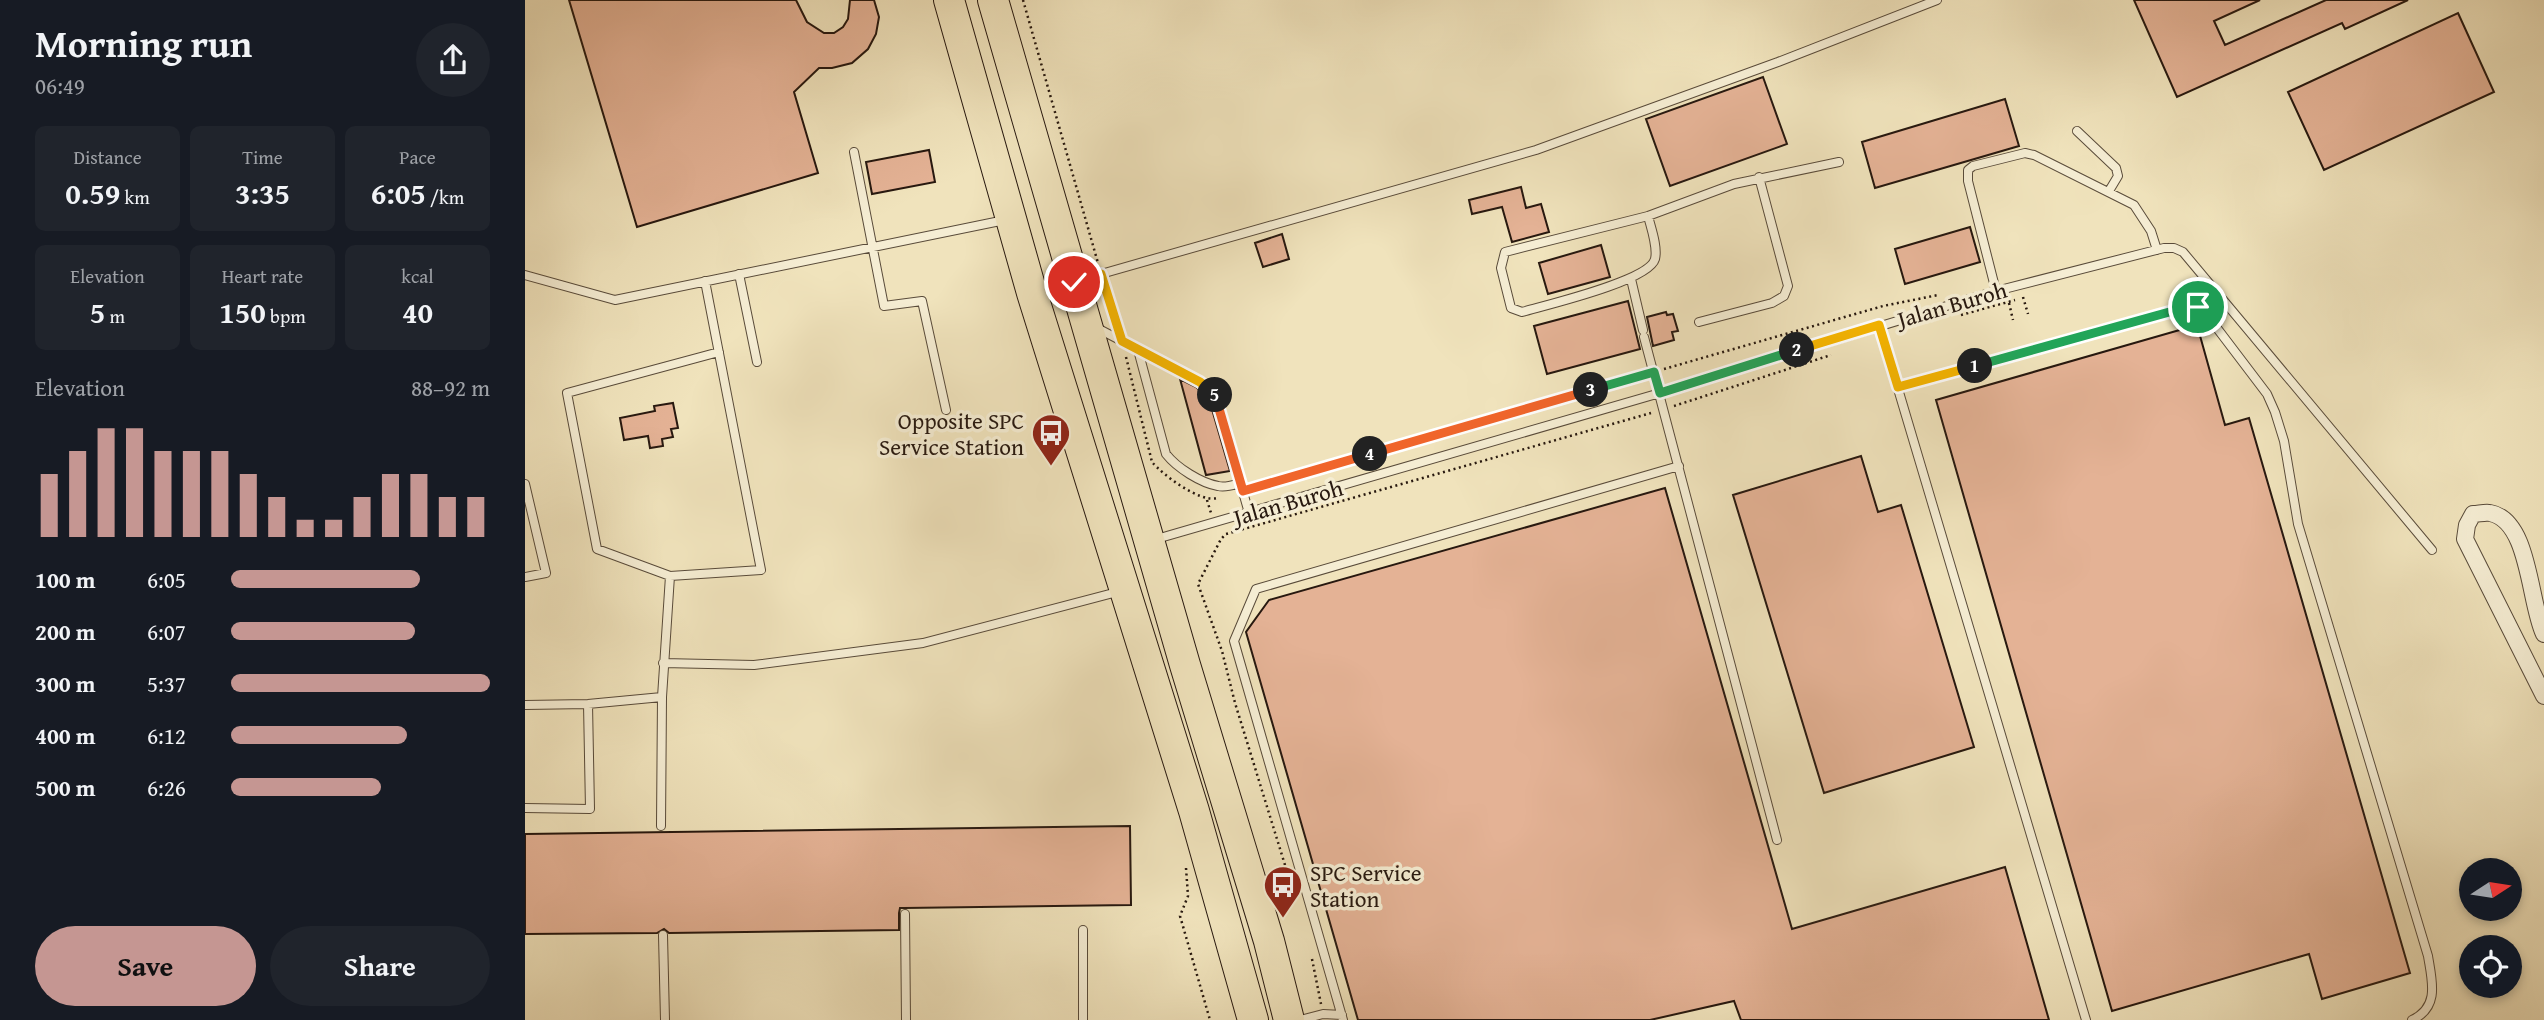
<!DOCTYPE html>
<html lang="en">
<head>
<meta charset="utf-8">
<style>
  body { margin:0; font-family:"Gentium Book Plus",serif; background:#20242c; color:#f1f3f6; height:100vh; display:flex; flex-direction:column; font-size:26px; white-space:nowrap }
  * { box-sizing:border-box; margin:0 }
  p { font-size:23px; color:#9ea1a6 }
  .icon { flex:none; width:38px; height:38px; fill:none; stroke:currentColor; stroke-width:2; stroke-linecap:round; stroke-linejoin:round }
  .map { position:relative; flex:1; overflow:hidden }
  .details { display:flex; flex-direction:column; background:#171b24; width:525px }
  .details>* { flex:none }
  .needle { width:46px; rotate:78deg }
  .controls { position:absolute; left:1934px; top:858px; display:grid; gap:14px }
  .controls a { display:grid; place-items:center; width:63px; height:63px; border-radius:50%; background:#171b24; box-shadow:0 4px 10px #0003; font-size:35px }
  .pin { position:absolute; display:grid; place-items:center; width:60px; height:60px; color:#fff; margin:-30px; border:4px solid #fff; border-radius:50%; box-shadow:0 2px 7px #0007 }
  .km { position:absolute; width:35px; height:35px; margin:-18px; border-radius:50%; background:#222; color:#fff; font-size:19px; line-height:35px; text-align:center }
  .round { display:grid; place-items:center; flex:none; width:74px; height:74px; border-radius:37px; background:#20242c }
  .overview { display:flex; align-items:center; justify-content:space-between; height:119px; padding:0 35px }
  h1 { font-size:38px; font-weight:700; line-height:52px }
  .metrics { display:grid; grid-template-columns:repeat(3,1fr); gap:10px; height:119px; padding:7px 35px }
  .metrics div { display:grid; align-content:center; border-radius:10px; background:#20242c; text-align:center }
  .metrics b { font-size:30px; font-weight:700 }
  .metrics small { font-size:19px; font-weight:400 }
  .metrics p { font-size:19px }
  .chart { height:196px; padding:14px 35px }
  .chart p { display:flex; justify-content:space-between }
  .chart svg { width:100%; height:126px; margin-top:7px; stroke:#c59692; stroke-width:6 }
  .primary-button { display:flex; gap:14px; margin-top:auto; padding:14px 35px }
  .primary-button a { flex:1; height:80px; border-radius:42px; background:#c59692; color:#111; font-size:28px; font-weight:700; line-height:80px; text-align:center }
  .primary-button a+a { background:#20242c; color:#f1f3f6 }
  ul { padding:0 35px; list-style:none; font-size:23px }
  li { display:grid; grid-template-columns:112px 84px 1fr; align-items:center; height:52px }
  li i { height:18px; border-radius:9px; background:#c59692 }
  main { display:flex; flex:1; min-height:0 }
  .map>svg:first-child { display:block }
  .building { fill:#e4b295; stroke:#27180f; stroke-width:2 }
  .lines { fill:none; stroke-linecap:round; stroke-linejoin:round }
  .lane-casing { stroke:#594b3a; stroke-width:10 }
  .street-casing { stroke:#594b3a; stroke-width:18 }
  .highway-casing { stroke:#27180f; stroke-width:32 }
  .path { stroke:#27180f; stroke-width:2.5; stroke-dasharray:2 3.5; stroke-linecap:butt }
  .lane { stroke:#f5edd3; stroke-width:8 }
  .street { stroke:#f5edd3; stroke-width:16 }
  .highway { stroke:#f0e3bc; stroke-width:30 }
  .split-1-casing { stroke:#fff; stroke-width:14 }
  .split-2-casing { stroke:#fff; stroke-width:14 }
  .split-3-casing { stroke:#fff; stroke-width:14 }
  .split-4-casing { stroke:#fff; stroke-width:14 }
  .split-5-casing { stroke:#fff; stroke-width:14 }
  .split-6-casing { stroke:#fff; stroke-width:14 }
  .split-1 { stroke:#22a559; stroke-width:9 }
  .split-2 { stroke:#f5b400; stroke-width:9 }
  .split-3 { stroke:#22a559; stroke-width:9 }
  .split-4 { stroke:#f0652b; stroke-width:9 }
  .split-5 { stroke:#f0652b; stroke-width:9 }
  .split-6 { stroke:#f5b400; stroke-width:9 }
  .labels { text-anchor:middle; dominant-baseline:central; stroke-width:7; stroke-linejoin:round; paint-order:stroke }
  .street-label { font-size:23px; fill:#27180f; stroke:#f5edd3 }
  .poi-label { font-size:23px; fill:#27180f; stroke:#f5edd3; text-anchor:end }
</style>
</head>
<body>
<main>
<section class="details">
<div class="overview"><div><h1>Morning run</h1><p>06:49</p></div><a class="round"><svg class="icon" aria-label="share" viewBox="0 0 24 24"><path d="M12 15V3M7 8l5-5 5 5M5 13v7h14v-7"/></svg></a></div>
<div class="metrics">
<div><p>Distance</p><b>0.59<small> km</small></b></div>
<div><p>Time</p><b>3:35</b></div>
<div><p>Pace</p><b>6:05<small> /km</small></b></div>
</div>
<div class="metrics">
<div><p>Elevation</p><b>5<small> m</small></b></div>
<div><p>Heart rate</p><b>150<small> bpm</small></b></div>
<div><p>kcal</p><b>40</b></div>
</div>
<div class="chart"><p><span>Elevation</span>88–92 m</p>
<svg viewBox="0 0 160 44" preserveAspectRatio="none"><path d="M5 44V22M15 44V14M25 44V6M35 44V6M45 44V14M55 44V14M65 44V14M75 44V22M85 44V30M95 44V38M105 44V38M115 44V30M125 44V22M135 44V22M145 44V30M155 44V30"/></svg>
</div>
<ul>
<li><b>100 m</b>6:05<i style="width:73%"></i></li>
<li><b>200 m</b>6:07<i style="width:71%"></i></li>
<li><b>300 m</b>5:37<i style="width:100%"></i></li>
<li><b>400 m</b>6:12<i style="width:68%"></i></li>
<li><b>500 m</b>6:26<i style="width:58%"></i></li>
</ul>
<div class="primary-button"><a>Save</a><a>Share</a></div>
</section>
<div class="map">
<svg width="2019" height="1020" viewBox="0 0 2019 1020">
  <rect width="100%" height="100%" fill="#f0e3bc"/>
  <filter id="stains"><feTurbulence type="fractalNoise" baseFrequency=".00286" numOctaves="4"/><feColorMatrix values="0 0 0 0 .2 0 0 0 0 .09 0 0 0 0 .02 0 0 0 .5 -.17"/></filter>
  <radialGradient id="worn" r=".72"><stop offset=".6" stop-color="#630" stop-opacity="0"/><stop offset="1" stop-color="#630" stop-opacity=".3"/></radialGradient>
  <!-- building -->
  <path class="building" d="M44,0H271L282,22L299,33H309L318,27L323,19L325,0H349L354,17L351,34L343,49L327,63L307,68H294L269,92L293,173L112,227Z
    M1609,0H1735L1689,21L1700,45L1801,0H1883L1820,29L1817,23L1652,97Z
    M1933,13L1969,92L1799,170L1763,92Z
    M1238,77L1262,144L1145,186L1121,119Z
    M1480,99L1494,146L1350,188L1337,142Z
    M404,150L410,182L347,194L341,162Z
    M996,187L1001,208L1016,204L1024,232L987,242L977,207L947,214L944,200Z
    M1445,227L1455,262L1380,284L1370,249Z
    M757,234L764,259L738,267L730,243Z
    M1076,245L1085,277L1023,294L1014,263Z
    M1103,301L1115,349L1022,374L1009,326Z
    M1141,312L1142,315L1148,314L1153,331L1147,332L1149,340L1128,346L1122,317Z
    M1672,325L1700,425L1724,418L1885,973L1797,999L1784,954L1587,1011L1411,400Z
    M655,379L671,387L684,399L705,471L681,475Z
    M148,403L153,428L146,429L148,437L137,439L138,446L125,448L123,436L99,440L95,418L130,411L129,406Z
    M1336,456L1353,512L1376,505L1449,747L1299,793L1208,495Z
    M1140,488L1267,929L1480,867L1524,1020H1216L1209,1001L1125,1020H833L721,632L744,600Z
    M605,826L606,905L379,908H375L374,913V930L144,933L139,929L132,933L0,934V834Z"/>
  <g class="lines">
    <!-- lane casing -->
    <g class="lane-casing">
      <path id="lane" d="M1552,131L1591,168L1593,176L1584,191
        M329,152L359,306L397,301L421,410
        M1123,216C1126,228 1133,247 1130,259C1124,281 1021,305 997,312L986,308L976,268L980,252L1123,216L1209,184L1314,162
        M214,274L232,362
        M0,275L90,300L480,220
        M1106,279L1118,330
        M555,280L1011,150L1253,62L1412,0
        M180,281L236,570L145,576L72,549L42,393L194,352
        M1471,291L1443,181V170L1448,166L1500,153L1509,155L1609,205L1626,231L1632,250
        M1174,322L1247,303L1259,296L1263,286L1234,177
        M1354,325L1561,1020
        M572,328L675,382L690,395L724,513
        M1119,337L1252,840
        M613,350L641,454C652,468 676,483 693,486C701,488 708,485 715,483
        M1373,387L1666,306L1679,311L1742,394L1750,412L1759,441L1773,524L1903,956C1907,981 1915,1007 1887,1020
        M0,484L21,573L0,577
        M628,540L1135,393L1471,291L1639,248H1649L1658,252L1907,550
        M138,663L229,665L398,643L596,591
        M0,705L63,704L137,697
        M0,808L65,809L63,704
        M136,826L137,697L145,576
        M380,914L381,1020
        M558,930V1020
        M138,935L140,1020
        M775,1020L798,1014L817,1015
        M818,1020L709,641L731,589L1154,466"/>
    </g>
    <!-- street casing -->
    <g class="street-casing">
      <path id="street" d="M2019,634C2004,603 2005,520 1965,513C1960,512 1953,514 1948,514L1942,525L1940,539L2019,696"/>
    </g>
    <!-- highway casing -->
    <g class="highway-casing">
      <path id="highway" d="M424,0L507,293L669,811L728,1020
        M468,0L660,665L744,941L764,1020"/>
    </g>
    <!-- path -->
    <path class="path" d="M498,0L573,263
      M579,283L591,324
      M1498,297L1503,314
      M1484,303L1488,320
      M1436,315L1490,300
      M601,357L627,462C638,475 675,503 692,498
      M1139,369L1358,306L1413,295
      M1149,406L1306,355
      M728,488L1119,375
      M682,500L686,513
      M760,865L710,703L697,651L673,584L696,539L701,534L1126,413
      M661,868L663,896L655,916L685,1020
      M787,959L796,1004"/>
    <!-- lane -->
    <use href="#lane" class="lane"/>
    <!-- street -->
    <use href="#street" class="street"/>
    <!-- highway -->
    <use href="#highway" class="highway"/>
  </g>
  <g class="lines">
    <!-- split-1 casing -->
    <g class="split-1-casing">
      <path id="split-1" d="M1450,366L1666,306L1673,307"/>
    </g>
    <!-- split-2 casing -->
    <g class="split-2-casing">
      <path id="split-2" d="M1272,350L1354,325L1373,387L1450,366"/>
    </g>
    <!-- split-3 casing -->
    <g class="split-3-casing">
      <path id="split-3" d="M1066,390L1129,372L1135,393L1272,350"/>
    </g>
    <!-- split-4 casing -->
    <g class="split-4-casing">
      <path id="split-4" d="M845,454L1066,390"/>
    </g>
    <!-- split-5 casing -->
    <g class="split-5-casing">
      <path id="split-5" d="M690,395L718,491L845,454"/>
    </g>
    <!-- split-6 casing -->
    <g class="split-6-casing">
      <path id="split-6" d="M549,282L576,274L597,341L675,382L690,395"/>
    </g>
    <!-- split-1 -->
    <use href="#split-1" class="split-1"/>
    <!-- split-2 -->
    <use href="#split-2" class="split-2"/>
    <!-- split-3 -->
    <use href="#split-3" class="split-3"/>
    <!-- split-4 -->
    <use href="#split-4" class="split-4"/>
    <!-- split-5 -->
    <use href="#split-5" class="split-5"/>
    <!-- split-6 -->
    <use href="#split-6" class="split-6"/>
  </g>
  <!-- icons -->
  <defs>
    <g id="bus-pin" transform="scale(2.0125)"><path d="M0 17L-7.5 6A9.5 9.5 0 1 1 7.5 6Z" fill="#8f2418" stroke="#f5edd3"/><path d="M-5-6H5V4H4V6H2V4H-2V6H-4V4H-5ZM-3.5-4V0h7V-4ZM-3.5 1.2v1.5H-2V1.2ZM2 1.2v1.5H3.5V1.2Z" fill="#fff"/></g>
  </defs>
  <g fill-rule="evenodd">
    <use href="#bus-pin" x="526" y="433"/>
    <use href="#bus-pin" x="758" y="885"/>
  </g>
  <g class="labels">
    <!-- street labels -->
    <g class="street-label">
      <text transform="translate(1427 304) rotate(-16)">Jalan Buroh</text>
      <text transform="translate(763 502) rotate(-16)">Jalan Buroh</text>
    </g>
    <!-- poi labels -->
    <g class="poi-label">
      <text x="499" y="420">Opposite SPC<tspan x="499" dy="26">Service Station</tspan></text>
      <text x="785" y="872" text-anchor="start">SPC Service<tspan x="785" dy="26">Station</tspan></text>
    </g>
  </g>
  <rect width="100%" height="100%" filter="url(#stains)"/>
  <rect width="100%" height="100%" fill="url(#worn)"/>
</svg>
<div class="controls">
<a><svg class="needle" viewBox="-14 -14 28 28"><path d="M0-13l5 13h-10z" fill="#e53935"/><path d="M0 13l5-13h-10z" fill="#9ea1a6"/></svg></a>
<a><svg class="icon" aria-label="locate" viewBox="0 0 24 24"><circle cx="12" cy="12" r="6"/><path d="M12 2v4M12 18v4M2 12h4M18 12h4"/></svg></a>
</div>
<div class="pin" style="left:1673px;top:307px;background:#1e9e55"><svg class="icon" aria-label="arrive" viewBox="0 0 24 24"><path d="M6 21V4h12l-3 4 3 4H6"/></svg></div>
<div class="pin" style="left:549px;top:282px;background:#d93025"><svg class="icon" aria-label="check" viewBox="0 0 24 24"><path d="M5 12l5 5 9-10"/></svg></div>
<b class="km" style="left:1450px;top:366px">1</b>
<b class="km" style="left:1272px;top:350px">2</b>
<b class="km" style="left:1066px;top:390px">3</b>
<b class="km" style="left:845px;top:454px">4</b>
<b class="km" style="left:690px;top:395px">5</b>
</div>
</main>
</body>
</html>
